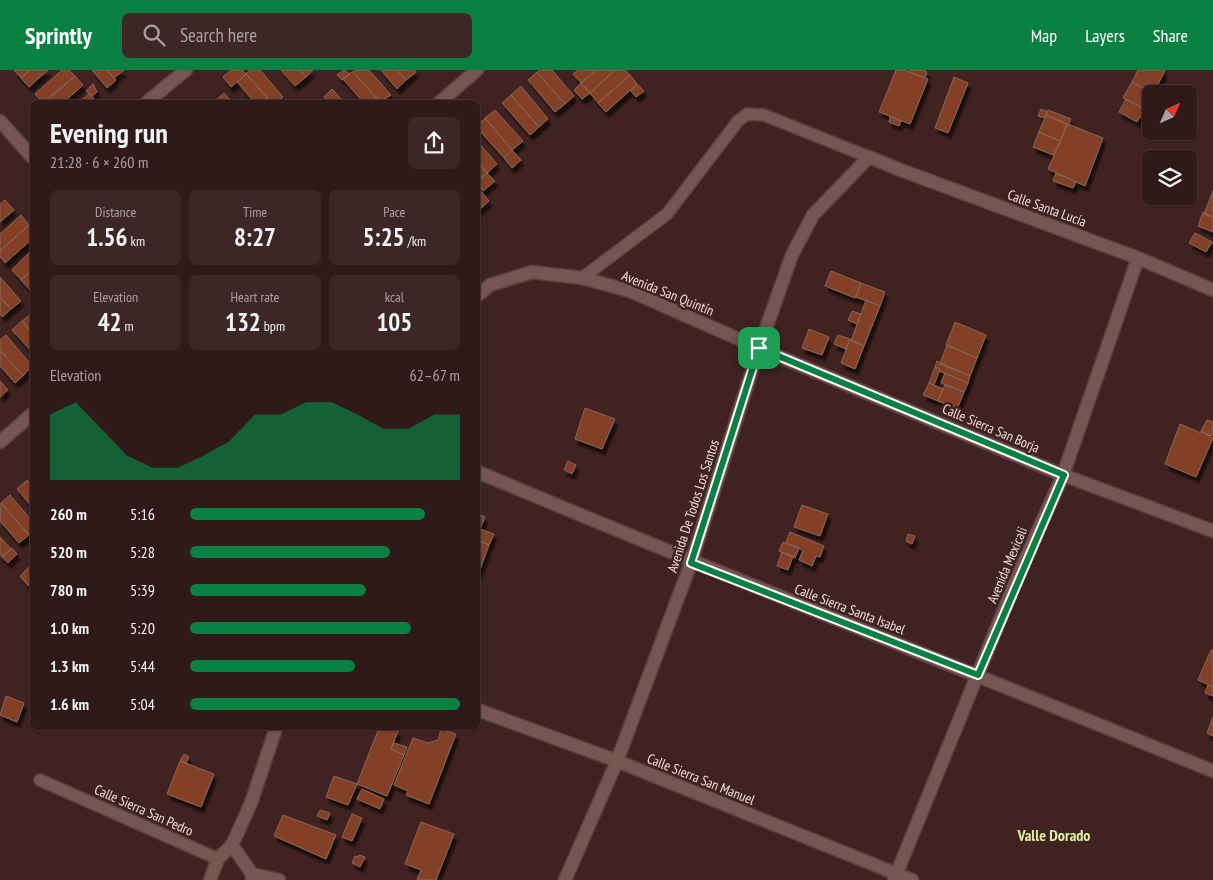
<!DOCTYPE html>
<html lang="en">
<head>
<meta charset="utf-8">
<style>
  body { margin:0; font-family:"PT Sans Narrow",sans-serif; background:#3c2726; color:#f1f3f6; height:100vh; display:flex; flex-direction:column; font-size:19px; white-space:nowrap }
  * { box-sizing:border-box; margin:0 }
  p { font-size:16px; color:#a8a1a2 }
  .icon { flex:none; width:28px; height:28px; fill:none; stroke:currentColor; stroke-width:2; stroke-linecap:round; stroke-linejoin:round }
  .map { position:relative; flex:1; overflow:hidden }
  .details { position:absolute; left:30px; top:30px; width:450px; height:630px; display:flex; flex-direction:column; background:#301a19; border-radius:8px; box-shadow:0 1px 4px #0004,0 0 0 1px #4b3838 }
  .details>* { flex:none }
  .needle { width:32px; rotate:45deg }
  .buttons { position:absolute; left:1142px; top:15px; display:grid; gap:10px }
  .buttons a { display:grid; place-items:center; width:55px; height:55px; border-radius:8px; background:#301a19; box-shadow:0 1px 4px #0004,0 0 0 1px #4b3838; font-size:25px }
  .pin { position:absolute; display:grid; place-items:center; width:42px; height:42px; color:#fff; margin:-21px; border-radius:10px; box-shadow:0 2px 8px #0006 }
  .round { display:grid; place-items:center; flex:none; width:52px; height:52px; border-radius:8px; background:#3c2726 }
  .overview { display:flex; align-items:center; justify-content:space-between; height:85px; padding:0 20px }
  h1 { font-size:28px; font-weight:800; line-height:38px }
  .figures { display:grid; grid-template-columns:repeat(3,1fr); gap:8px; height:85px; padding:5px 20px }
  .figures div { display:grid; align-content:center; border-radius:8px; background:#3c2726; text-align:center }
  .figures b { font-size:25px; font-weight:800 }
  .figures small { font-size:14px; font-weight:400 }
  .figures p { font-size:14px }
  .chart { height:140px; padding:10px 20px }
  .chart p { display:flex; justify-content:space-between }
  .chart svg { width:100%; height:90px; margin-top:5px; fill:#0b8043; opacity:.7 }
  ul { padding:0 20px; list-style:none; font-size:16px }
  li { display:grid; grid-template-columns:80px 60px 1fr; align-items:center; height:38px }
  li i { height:12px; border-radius:6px; background:#0b8043 }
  header { display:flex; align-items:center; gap:30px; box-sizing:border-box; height:70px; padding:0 25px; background:#0b8043; color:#fff }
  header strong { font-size:24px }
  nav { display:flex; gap:28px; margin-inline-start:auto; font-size:18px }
  .search { width:350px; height:45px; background:#3c2726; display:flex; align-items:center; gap:12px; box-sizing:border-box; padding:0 18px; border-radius:8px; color:#a8a1a2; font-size:19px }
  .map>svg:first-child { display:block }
  .building { fill:#834125; stroke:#87675a; filter:url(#shadow) }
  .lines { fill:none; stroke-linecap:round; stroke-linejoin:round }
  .service-casing { stroke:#5a4140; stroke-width:14 }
  .minor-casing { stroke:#5a4140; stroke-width:15 }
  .tertiary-casing { stroke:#5a4140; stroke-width:15 }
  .service { stroke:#775552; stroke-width:11 }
  .minor { stroke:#775552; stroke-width:12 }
  .tertiary { stroke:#775552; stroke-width:12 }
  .route-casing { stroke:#fff; stroke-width:10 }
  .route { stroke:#0b8043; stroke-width:6 }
  .labels { text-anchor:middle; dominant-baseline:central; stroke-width:5; stroke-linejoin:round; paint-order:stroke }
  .street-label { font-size:14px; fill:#f0dcda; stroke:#402321 }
  .quarter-label { font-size:16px; font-weight:bold; fill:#dfeda0; stroke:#402321 }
</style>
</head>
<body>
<header>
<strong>Sprintly</strong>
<div class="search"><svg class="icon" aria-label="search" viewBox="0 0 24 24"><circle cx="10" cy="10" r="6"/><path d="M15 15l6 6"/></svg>Search here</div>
<nav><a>Map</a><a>Layers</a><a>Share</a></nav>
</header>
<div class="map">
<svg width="1213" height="810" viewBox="0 0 1213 810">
  <defs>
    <filter id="shadow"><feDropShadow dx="3" dy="5.5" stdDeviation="1" flood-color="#0009"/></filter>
  </defs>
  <rect width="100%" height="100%" fill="#402321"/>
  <!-- building -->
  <path class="building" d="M14,0H30L21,8Z
    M30,0H48L29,17L21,8Z
    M62,0H69L75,6L43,32L35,24Z
    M92,0H107L116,10L107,18Z
    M107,0H124L114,8Z
    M231,0H242L246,4L231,17L223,7Z
    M250,0H260L283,27L277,32H271L246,4Z
    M281,0H300L306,7L295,16Z
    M300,0H313L306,7Z
    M344,0L350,4L342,10L337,5Z
    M356,0H369L391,25L380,32L353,2Z
    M381,0H397L406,10L397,19Z
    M397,0H414L416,2L406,10Z
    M540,0H552L574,26L565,34L537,2Z
    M578,0H596L581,13L573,4Z
    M596,0H615L590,23L581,13Z
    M615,0H625L630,5L598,33L590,23Z
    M896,0H904L928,9L910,54L879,42Z
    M910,0H924L927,2L925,8L909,2Z
    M1138,0H1165L1154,23L1132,12Z
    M352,2H353L380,32H363L343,9Z
    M537,2L565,34L555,42L528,10Z
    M246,4L271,32H254L237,12Z
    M630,5L637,14L606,42L598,33Z
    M75,6L83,15L64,32H45Z
    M954,7L968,13L948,63L935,58Z
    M1132,12L1154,23L1151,24V29L1145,39L1123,28Z
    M581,13L590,23L582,29L574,20Z
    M93,14L97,22L92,26L86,21Z
    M637,14L644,21L636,27L631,21Z
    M521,16L548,49L539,57L511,25Z
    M332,19L344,32H329L324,27Z
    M90,23L96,32H79L89,24Z
    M224,23L232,32H214Z
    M511,25L539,57L530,65L502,33Z
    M1126,29L1145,39L1137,52L1119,42Z
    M1041,39L1047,42L1045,48L1038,46Z
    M495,40L523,71L512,80L485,48Z
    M1048,40L1071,49L1068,55L1046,45Z
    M1046,45L1067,54L1060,71L1039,62Z
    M890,47L901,51L899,56L889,52Z
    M485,48L512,80L504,88L478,59V55Z
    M1068,54L1103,68L1085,116L1048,99Z
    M1039,62L1060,71L1053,85L1033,77Z
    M478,72L497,94L487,103L478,92Z
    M512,80L521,90L512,98L504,88Z
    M478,92L487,103L478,111Z
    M487,103L495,111L483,121L478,111Z
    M1056,103L1076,112L1073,118L1053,111Z
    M478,118L489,131L478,141Z
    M1213,121V147L1204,144Z
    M5,130L14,140L0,152V134Z
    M1203,142L1213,147V162L1198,156Z
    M21,145L29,155L0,181V164Z
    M29,155L32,159V169L5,193L0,186V181Z
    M1195,163L1212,172L1206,182L1189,173Z
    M32,180V200L21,210L12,200Z
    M32,200V216L29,219L21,210Z
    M831,201L861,213L855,228L825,216Z
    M0,207L21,231L11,239L0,227Z
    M861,213L885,222L880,236L856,227Z
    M0,227L11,239L2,247L0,244Z
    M866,230L880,236L864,276L851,271Z
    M852,241L861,244L857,254L848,250Z
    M31,244L32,245V263L22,251Z
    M22,251L32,263V282L12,260Z
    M955,252L986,265L977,288L946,275Z
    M809,259L829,267L822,285L802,278Z
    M6,265L32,296L23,306L0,280V270Z
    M838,265L850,269L846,279L834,274Z
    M850,269L864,276L855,299L841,293Z
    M947,275L977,288L970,306L940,294Z
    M0,280L23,306L15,313L0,296Z
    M937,291L970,306L968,313L939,301L940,299L935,297Z
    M935,297L940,299L934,315L929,313Z
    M945,303L968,313L964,322L941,313Z
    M0,311L8,320L0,327Z
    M929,313L943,319L938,331L923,325Z
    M945,315L964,322L957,339L938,331Z
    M585,338L615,349L602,379L575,369Z
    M1207,350L1213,352L1212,366L1201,361Z
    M1180,354L1201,363V361L1213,368L1196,407L1165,394Z
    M568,391L576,395L572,404L564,400Z
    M27,410L32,416V437L17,419Z
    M10,425L32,451V461L29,465L1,433Z
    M1,433L29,465L19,473L0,451Z
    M802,435L828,444L820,466L794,457Z
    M478,444L485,447L480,459L494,464L489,475L478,470Z
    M790,462L824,476L820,487L816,486L812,496L799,490L803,480L786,473Z
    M908,464L915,466L912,474L906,471Z
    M0,467L11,479L2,487L0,484Z
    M478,470L489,475L478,505Z
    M783,472L799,478L795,488L779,481Z
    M12,478L17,484L8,493L2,487Z
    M782,482L793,486L788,500L777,496Z
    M31,495L32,512L28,516L20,506Z
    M1211,580H1213V617L1198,610Z
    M1208,615L1213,617V626L1205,623Z
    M6,626L24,633L17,652L0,645Z
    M1213,647V666L1207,663Z
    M379,658H391L398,661L391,679L404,685L387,726L357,714Z
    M441,659L456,664L429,734L406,725L408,721L394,715L413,668L428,673L438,670Z
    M394,673L407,677L404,685L391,679Z
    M184,684L189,687L186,693L180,691Z
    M180,691L214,704L201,737L167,724Z
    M334,706L357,714L348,735L326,727Z
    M362,719L384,729L380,739L357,729Z
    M320,740L330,743L327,750L317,746Z
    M352,744L362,748L352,771L342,767Z
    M283,745L336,765L326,789L274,766Z
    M421,752L454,764L436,810H417L421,800L405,794Z
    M359,785L365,787L360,797L352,793L355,786L358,787Z"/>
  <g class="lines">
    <!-- service casing -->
    <g class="service-casing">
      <path id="service" d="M582,208L667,144L738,51L747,44L764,45L869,87
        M40,710L218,789"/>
    </g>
    <!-- minor casing -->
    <g class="minor-casing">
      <path id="minor" d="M147,32L186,0
        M440,32L477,0
        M478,225L490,215L532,202L582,208L630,221L759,278L1063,405L1213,461
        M0,372L32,344
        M478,402C721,505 968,601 1213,701
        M478,640L617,691L912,810
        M252,804L279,810
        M210,810L218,789L232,775
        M252,810V804L232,775L251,733L276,658
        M565,810L617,691L691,493L759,278L792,185L813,145L869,87L898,99L1138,188L1213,220
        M894,810L1019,503L1063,405L1138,188"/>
    </g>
    <!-- tertiary casing -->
    <g class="tertiary-casing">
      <path id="tertiary" d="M0,51L32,87"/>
    </g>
    <!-- service -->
    <use href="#service" class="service"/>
    <!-- minor -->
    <use href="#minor" class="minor"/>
    <!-- tertiary -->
    <use href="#tertiary" class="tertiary"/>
  </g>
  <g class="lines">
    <!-- route casing -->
    <g class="route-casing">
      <path id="route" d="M759,278L1064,405L978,605L691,493Z"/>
    </g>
    <!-- route -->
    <use href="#route" class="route"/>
  </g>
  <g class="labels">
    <!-- street labels -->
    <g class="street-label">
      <text transform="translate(1047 138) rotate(20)">Calle Santa Lucía</text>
      <text transform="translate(668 223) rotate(22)">Avenida San Quintín</text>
      <text transform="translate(991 358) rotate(23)">Calle Sierra San Borja</text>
      <text transform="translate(693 436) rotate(-72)">Avenida De Todos Los Santos</text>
      <text transform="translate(1007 495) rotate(-67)">Avenida Mexicali</text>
      <text transform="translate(850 539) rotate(21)">Calle Sierra Santa Isabel</text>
      <text transform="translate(701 709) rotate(22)">Calle Sierra San Manuel</text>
      <text transform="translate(144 740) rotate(24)">Calle Sierra San Pedro</text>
    </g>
    <!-- quarter labels -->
    <g class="quarter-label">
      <text x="1054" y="765">Valle Dorado</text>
    </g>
  </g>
</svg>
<div class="buttons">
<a><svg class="needle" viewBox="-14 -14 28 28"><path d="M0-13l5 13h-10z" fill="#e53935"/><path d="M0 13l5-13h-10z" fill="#a8a1a2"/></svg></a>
<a><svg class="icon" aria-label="layers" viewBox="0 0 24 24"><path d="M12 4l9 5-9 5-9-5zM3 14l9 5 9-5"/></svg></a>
</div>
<div class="pin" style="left:759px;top:278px;background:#1e9e55"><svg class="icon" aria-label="arrive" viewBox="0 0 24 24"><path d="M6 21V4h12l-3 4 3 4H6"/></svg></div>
<section class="details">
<div class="overview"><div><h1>Evening run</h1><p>21:28 · 6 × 260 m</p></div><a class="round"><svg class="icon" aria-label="share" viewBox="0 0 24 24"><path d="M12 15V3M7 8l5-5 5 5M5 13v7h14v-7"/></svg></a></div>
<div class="figures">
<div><p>Distance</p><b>1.56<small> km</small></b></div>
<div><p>Time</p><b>8:27</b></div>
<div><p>Pace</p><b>5:25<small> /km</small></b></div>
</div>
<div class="figures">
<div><p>Elevation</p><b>42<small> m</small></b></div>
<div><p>Heart rate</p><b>132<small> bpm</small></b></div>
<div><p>kcal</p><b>105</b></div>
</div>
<div class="chart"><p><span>Elevation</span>62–67 m</p>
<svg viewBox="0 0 160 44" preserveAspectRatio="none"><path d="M0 44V12L10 6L20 19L30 32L40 38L50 38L60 32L70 25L80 12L90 12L100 6L110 6L120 12L130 19L140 19L150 12L160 12V44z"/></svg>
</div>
<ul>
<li><b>260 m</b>5:16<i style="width:87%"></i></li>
<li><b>520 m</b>5:28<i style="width:74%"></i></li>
<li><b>780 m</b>5:39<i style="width:65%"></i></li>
<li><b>1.0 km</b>5:20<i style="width:82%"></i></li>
<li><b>1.3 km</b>5:44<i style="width:61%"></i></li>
<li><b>1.6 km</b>5:04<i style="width:100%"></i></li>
</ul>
</section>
</div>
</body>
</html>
